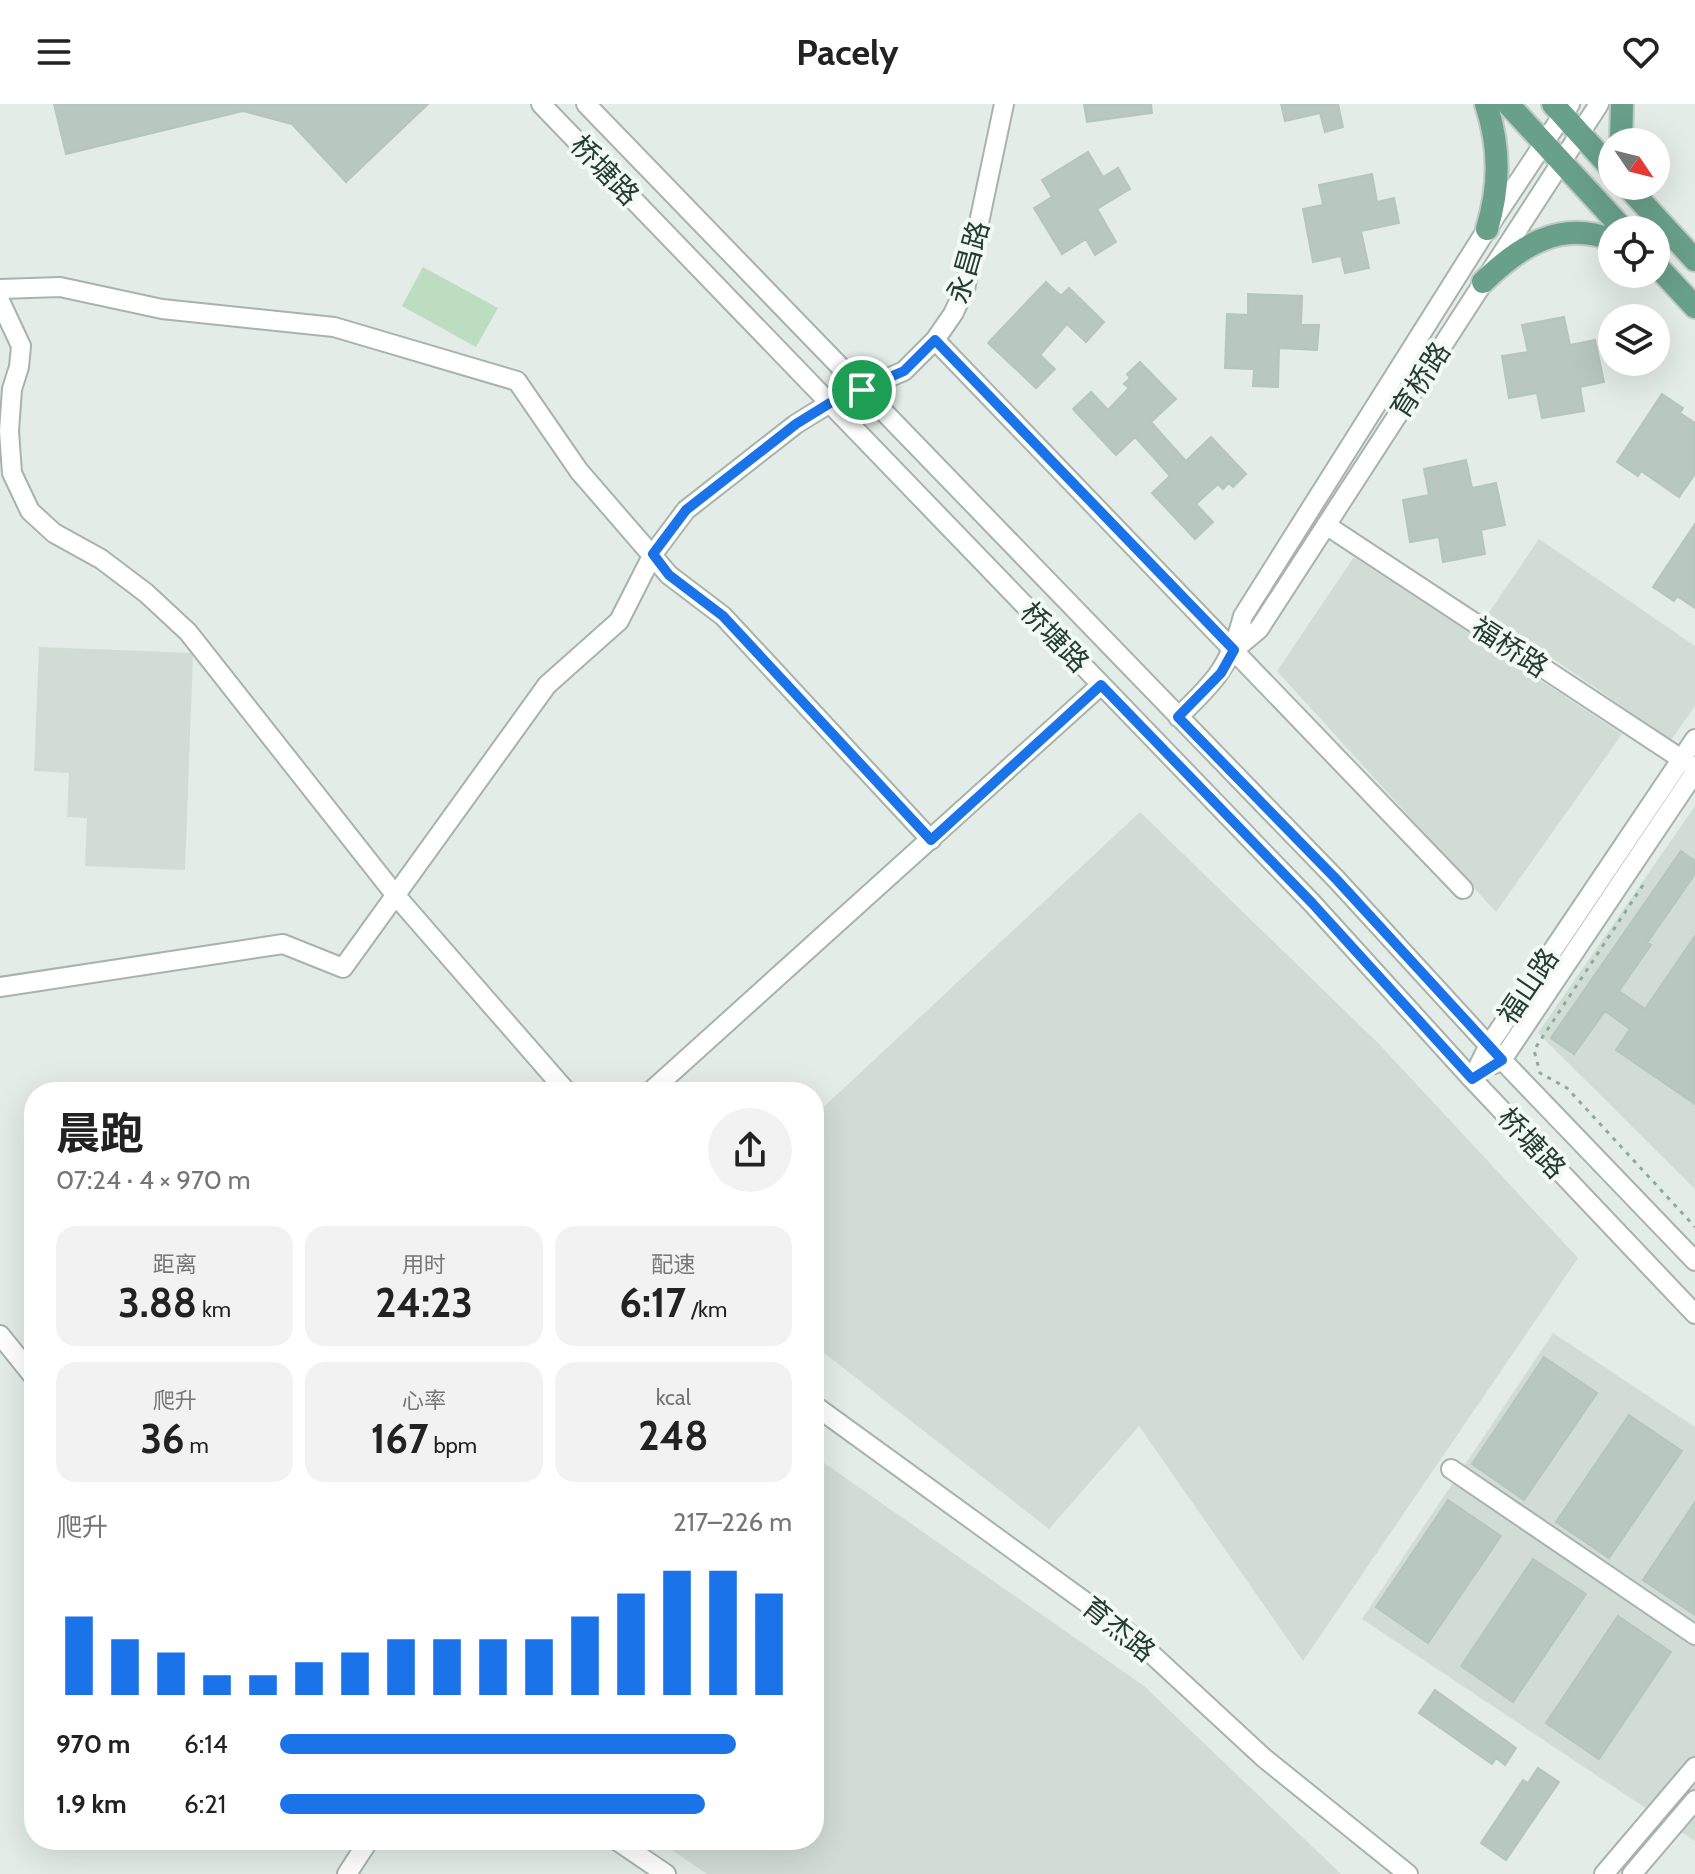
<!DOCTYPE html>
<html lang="zh">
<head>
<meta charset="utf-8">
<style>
  body { margin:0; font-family:Cabin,"Noto Sans SC",sans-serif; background:#f2f2f2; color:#222; height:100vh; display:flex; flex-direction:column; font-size:30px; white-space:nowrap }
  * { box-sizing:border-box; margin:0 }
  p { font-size:26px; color:#767676 }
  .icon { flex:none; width:44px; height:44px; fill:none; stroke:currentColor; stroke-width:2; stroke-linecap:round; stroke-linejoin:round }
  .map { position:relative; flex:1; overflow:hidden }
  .drawer { position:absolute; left:24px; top:978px; width:800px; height:768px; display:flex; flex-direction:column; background:#fff; border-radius:32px; box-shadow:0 8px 32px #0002 }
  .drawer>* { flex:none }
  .needle { width:52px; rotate:125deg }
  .fabs { position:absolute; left:1598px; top:24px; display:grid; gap:16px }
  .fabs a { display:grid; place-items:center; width:72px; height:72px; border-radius:50%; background:#fff; box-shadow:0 8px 32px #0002; font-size:40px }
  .pin { position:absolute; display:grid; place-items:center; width:68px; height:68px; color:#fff; margin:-34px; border:4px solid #fff; border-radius:50%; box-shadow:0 2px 8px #0007 }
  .round { display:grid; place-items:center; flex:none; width:84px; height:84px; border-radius:42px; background:#f2f2f2 }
  .head { display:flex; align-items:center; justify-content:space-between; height:136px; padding:0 32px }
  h1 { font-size:44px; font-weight:700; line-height:60px }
  .figures { display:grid; grid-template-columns:repeat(3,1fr); gap:12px; height:136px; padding:8px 32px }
  .figures div { display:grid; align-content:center; border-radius:20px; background:#f2f2f2; text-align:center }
  .figures b { font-size:40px; font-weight:700 }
  .figures small { font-size:22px; font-weight:400 }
  .figures p { font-size:22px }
  .chart { height:224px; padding:16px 32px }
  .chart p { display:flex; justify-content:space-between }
  .chart svg { width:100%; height:144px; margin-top:8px; stroke:#1a73e8; stroke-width:6 }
  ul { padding:0 32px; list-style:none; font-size:26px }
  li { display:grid; grid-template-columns:128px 96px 1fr; align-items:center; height:60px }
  li i { height:20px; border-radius:10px; background:#1a73e8 }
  header { display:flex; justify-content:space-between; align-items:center; height:104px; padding:0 32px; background:#fff; font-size:36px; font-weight:700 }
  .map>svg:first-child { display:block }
  .built { fill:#d1dcd5 }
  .green { fill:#bcddc0 }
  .building { fill:#b8c7bf; stroke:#b5c6bc; stroke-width:2 }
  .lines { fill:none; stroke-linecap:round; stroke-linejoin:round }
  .minor-casing { stroke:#a6b4ad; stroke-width:22 }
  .major-casing { stroke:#c1c9c6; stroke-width:26 }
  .path { stroke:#84af9b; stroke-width:3; stroke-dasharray:4 6; stroke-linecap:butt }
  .minor { stroke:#fff; stroke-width:18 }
  .major { stroke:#69a089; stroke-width:22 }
  .route-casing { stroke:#fff; stroke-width:16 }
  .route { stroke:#1a73e8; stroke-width:10 }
  .labels { text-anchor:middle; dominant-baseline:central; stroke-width:8; stroke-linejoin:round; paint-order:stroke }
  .street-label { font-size:28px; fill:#233d32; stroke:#f3f9f5 }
</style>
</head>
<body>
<header><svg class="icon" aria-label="menu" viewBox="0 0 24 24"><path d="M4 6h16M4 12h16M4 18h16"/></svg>Pacely<svg class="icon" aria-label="heart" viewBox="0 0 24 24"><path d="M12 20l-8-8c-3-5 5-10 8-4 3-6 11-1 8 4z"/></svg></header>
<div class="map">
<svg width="1695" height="1770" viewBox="0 0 1695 1770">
  <rect width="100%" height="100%" fill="#e3ece7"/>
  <!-- built -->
  <path class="built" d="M1539,435L1695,542V602L1671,636L1488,510Z
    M1354,453L1622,630L1496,808L1277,567Z
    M39,543L193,549L185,766L85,762L87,714L67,713L69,669L34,667Z
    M1695,702V1085L1538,929Z
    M1140,708L1379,940L1578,1154L1303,1557L1139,1322L1049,1425L814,1241V1012Z
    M1553,1229L1695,1323V1737L1362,1515Z
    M814,1352L1144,1582L1341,1770H707L657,1736H814Z"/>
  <!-- green -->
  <path class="green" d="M423,163L498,204L476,243L402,202Z"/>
  <!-- building -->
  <path class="building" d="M54,0H428L346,78L292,20L243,7L66,50Z
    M1084,0H1151L1152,9L1087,18Z
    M1281,0H1338L1343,23L1325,28L1320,9L1285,17Z
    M1088,48L1103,73L1118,64L1130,85L1097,105L1116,138L1095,151L1086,135L1062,150L1034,104L1052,93L1042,76Z
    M1372,70L1377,98L1394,94L1399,119L1361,127L1369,164L1345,169L1341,152L1313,158L1303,105L1323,101L1319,81Z
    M1046,178L1061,192L1069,184L1104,218L1086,238L1067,220L1040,251L1055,265L1036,284L988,239Z
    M1248,190L1302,192L1301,221H1319L1317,246L1279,244L1278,283L1253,282L1254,265L1225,264L1227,210L1248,211Z
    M1564,213L1570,241L1595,236L1604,278L1580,283L1584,307L1542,314L1537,289L1509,294L1502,252L1528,248L1522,221Z
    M1140,258L1176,295L1151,318L1165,334L1186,357L1211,333L1246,370L1233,383L1229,379L1223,385L1218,380L1196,400L1213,418L1195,435L1152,389L1170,372L1156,356L1135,333L1116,351L1073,305L1091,288L1108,306L1129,284L1124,280L1130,274L1127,270Z
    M1662,290L1683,304L1680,309L1695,319V370L1679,393L1641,367L1638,372L1617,358Z
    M1466,356L1472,384L1496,379L1505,421L1481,426L1485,450L1443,458L1439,433L1410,438L1403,396L1429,391L1424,365Z
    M1695,420V504L1677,492L1674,497L1653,483Z
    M1681,747L1695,757V770L1647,839L1651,841L1619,887L1645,905L1695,832V1000L1616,946L1630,925L1605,907L1574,950L1551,934Z
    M1544,1253L1597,1289L1524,1396L1472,1360Z
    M1629,1311L1682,1347L1609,1454L1556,1418Z
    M1448,1396L1501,1432L1428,1539L1376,1503Z
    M1695,1398V1511L1643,1476Z
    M1533,1455L1586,1490L1513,1598L1461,1562Z
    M1618,1512L1671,1548L1599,1655L1546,1619Z
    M1435,1586L1516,1644L1505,1661L1496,1654L1492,1660L1419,1609Z
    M1538,1664L1559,1678L1506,1756L1481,1739L1523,1676L1528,1679Z"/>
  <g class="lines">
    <!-- minor casing -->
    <g class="minor-casing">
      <path id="minor" d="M541,0L1312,799L1472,975L1695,1210
        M586,0L1337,776L1502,956L1695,1157
        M0,185L60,183L162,205L334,223L517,277L579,367L669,471L723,512L931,736
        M0,197L21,242L19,263L12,285L9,327L12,369L30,407L54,429L101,455L146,489L188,528L397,793L567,988
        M935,236L1463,785
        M1326,421L1695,664
        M1234,546L1259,525L1599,0
        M1178,613C1215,578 1230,562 1243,512L1487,125L1570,0
        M0,883L283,840L343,864L547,581L619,517L653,450L686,406L796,320L830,299L904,267L935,236L953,210L965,185L1004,0
        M1494,960L1502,956L1695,668
        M1472,975L1489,941L1695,635
        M650,988L1101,581
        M0,1231L34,1273
        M814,1301L1131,1531L1264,1654L1408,1770
        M1451,1365L1695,1531
        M616,1736L666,1770
        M347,1770L369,1736
        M1604,1770L1695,1663
        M1632,1770L1695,1696"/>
    </g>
    <!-- major casing -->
    <g class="major-casing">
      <path id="major" d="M1486,0C1500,43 1500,82 1487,125
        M1508,0L1624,126
        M1553,0L1612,65
        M1621,38L1622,0
        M1627,82L1695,156
        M1656,161L1695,203
        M1483,178C1519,143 1560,115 1612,136"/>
    </g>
    <!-- path -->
    <path class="path" d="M1643,781L1534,946L1540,969L1567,984L1695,1123"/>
    <!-- minor -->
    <use href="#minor" class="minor"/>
    <!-- major -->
    <use href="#major" class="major"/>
  </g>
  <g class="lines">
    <!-- route casing -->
    <g class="route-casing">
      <path id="route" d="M935,236L1234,546L1221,569L1178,613L1337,776L1502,956L1472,975L1312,799L1101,581L931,736L723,512L669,471L653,450L686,406L796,320L830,299L904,267Z"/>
    </g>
    <!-- route -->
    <use href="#route" class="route"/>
  </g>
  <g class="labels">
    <!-- street labels -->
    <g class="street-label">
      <text transform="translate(605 66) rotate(46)">桥塘路</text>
      <text transform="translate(968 158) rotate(-74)">永昌路</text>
      <text transform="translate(1420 276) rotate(-57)">育桥路</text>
      <text transform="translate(1055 533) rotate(46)">桥塘路</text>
      <text transform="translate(1510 543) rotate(33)">福桥路</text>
      <text transform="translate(1528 882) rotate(-56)">福山路</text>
      <text transform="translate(1532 1039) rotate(47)">桥塘路</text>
      <text transform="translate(1119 1525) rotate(39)">育杰路</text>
    </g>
  </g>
</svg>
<div class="fabs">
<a><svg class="needle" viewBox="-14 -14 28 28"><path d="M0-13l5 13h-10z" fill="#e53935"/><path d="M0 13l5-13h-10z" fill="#767676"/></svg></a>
<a><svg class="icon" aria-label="locate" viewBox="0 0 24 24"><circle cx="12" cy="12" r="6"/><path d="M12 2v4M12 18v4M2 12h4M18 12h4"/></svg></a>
<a><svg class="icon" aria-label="layers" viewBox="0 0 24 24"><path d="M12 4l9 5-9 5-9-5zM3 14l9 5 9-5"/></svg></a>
</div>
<div class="pin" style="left:862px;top:286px;background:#1e9e55"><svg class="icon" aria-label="arrive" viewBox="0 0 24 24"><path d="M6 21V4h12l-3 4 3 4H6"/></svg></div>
<section class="drawer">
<div class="head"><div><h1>晨跑</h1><p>07:24 · 4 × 970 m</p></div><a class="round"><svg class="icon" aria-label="share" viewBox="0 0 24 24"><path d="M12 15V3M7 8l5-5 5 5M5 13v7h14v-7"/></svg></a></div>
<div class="figures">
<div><p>距离</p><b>3.88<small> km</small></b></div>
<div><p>用时</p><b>24:23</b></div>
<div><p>配速</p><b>6:17<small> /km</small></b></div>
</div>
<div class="figures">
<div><p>爬升</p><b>36<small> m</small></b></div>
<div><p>心率</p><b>167<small> bpm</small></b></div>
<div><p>kcal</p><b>248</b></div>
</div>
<div class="chart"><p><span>爬升</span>217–226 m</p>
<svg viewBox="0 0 160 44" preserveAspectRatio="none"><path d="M5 44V20M15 44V27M25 44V31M35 44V38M45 44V38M55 44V34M65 44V31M75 44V27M85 44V27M95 44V27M105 44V27M115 44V20M125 44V13M135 44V6M145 44V6M155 44V13"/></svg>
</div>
<ul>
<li><b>970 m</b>6:14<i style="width:89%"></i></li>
<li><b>1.9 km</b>6:21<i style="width:83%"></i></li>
</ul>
</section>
</div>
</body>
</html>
